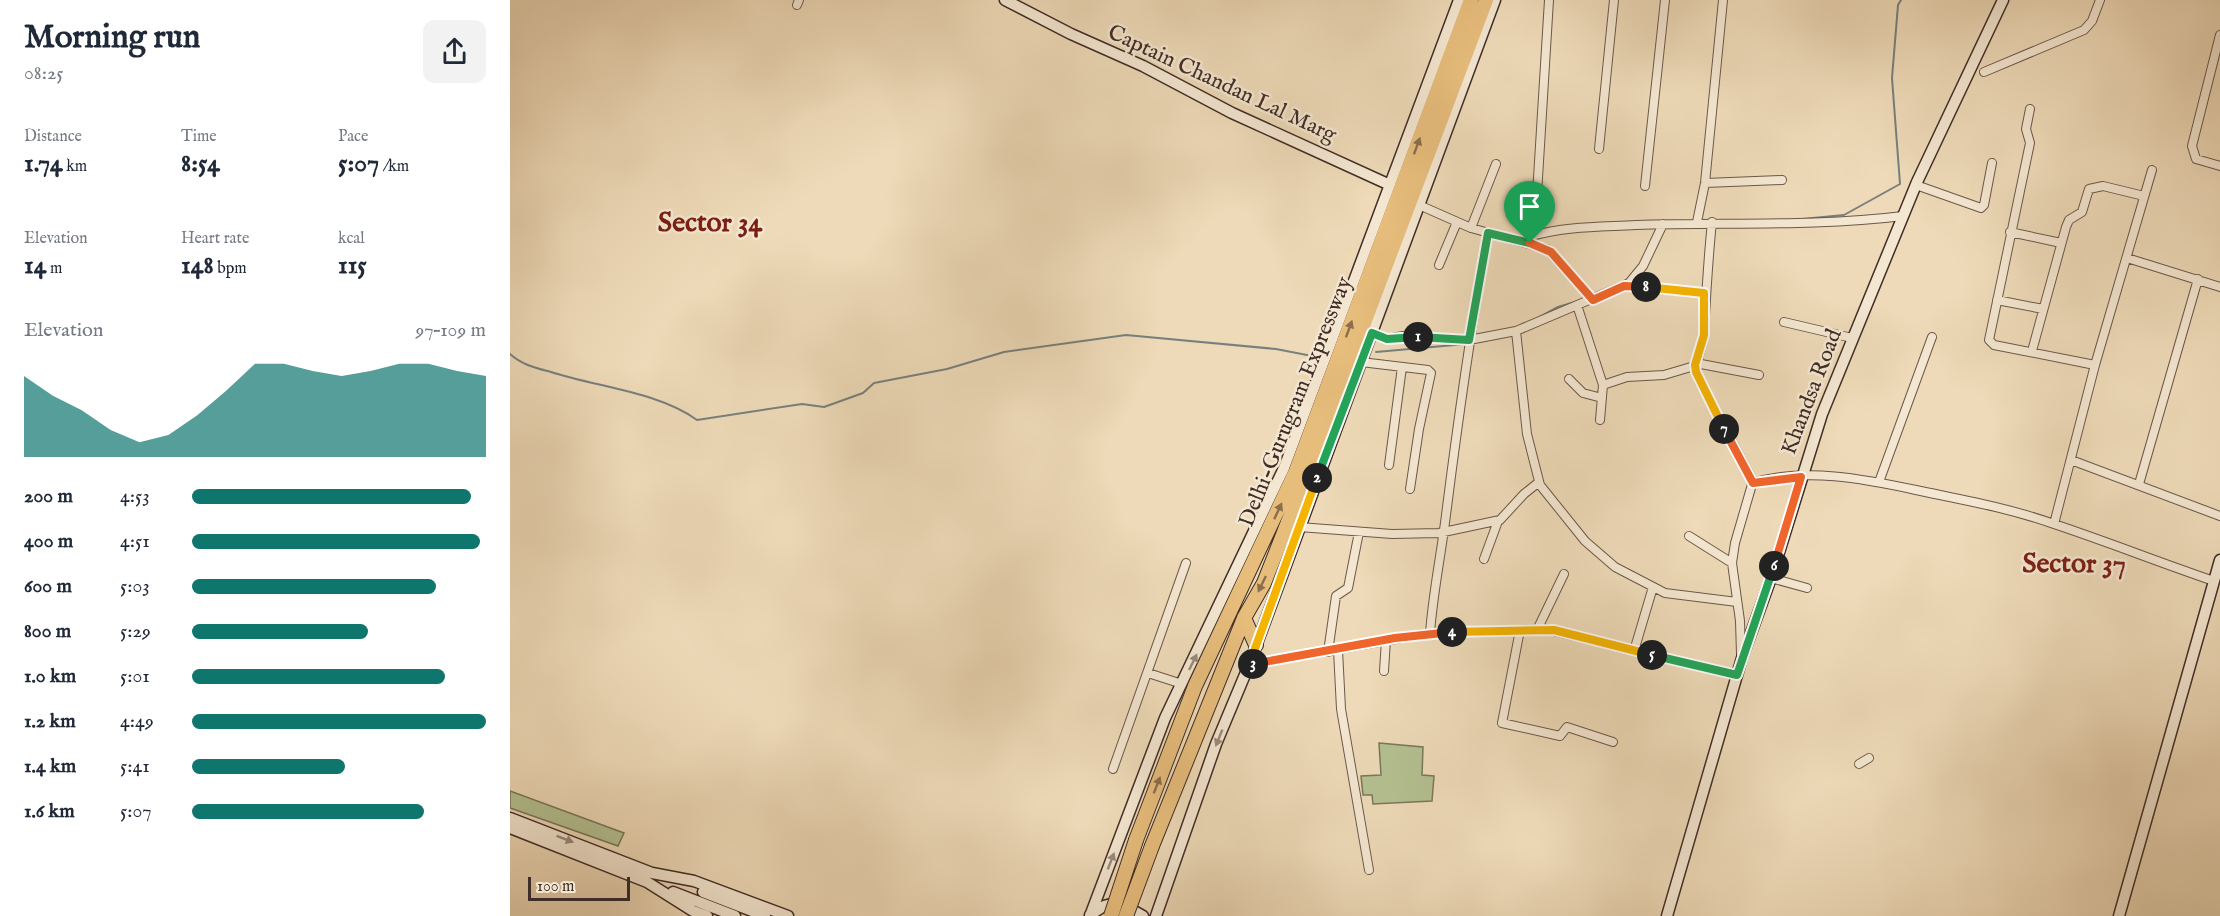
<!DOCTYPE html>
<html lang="en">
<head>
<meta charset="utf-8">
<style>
  body { margin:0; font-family:"IM FELL English",serif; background:#f2f2f3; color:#1f2937; height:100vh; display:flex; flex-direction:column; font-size:22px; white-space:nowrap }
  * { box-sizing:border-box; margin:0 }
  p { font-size:20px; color:#747a83 }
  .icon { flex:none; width:33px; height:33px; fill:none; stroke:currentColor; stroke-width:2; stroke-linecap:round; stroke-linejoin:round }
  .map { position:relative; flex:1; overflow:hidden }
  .side { display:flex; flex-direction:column; background:#fff; width:510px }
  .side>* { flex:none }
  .scale { position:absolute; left:18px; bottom:15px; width:102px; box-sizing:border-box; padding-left:6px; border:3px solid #3f2d27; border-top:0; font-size:16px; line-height:21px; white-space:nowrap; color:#3f2d27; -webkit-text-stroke:4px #f4e7d1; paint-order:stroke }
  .pin { position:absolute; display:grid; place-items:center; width:51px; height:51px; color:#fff; margin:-62px -26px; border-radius:50% 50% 50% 0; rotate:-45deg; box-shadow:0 0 6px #0007 }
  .pin .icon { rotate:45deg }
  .km { position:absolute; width:30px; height:30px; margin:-15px; border-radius:50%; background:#222; color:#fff; font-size:16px; line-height:30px; text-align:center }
  .round { display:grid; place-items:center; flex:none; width:63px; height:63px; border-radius:12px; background:#f2f2f3 }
  .overview { display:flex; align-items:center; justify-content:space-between; height:102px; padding:0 24px }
  h1 { font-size:33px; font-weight:700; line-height:45px }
  .figures { display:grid; grid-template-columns:repeat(3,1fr); gap:9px; height:102px; padding:6px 24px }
  .figures div { display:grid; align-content:center }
  .figures b { font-size:26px; font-weight:700 }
  .figures small { font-size:16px; font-weight:400 }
  .figures p { font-size:16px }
  .chart { height:168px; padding:12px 24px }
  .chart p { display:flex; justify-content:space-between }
  .chart svg { width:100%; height:108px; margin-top:6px; fill:#0f766e; opacity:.7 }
  ul { padding:0 24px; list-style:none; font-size:20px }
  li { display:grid; grid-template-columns:96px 72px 1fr; align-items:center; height:45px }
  li i { height:15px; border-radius:8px; background:#0f766e }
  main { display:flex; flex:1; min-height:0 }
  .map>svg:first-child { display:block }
  .green { fill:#b4c192; stroke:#7a775c; stroke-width:1.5 }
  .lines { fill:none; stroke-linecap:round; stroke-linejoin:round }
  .stream { stroke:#78807f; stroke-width:2 }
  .street-casing { stroke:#6b584b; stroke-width:10 }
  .secondary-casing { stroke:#3f2d27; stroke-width:13 }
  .highway-casing { stroke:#3f2d27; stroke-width:16 }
  .street { stroke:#f4e7d1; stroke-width:8 }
  .secondary { stroke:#f4e7d1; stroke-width:10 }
  .highway { stroke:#e7bd7c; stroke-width:14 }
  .highway-bridge-casing { stroke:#3f2d27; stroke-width:16; stroke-linecap:butt }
  .highway-bridge { stroke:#e7bd7c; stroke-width:14 }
  .oneway { fill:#8b6e4d }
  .oneway2 { fill:#9a8a7c }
  .split-1-casing { stroke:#fff; stroke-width:12 }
  .split-2-casing { stroke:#fff; stroke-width:12 }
  .split-3-casing { stroke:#fff; stroke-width:12 }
  .split-4-casing { stroke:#fff; stroke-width:12 }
  .split-5-casing { stroke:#fff; stroke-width:12 }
  .split-6-casing { stroke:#fff; stroke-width:12 }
  .split-7-casing { stroke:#fff; stroke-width:12 }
  .split-8-casing { stroke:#fff; stroke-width:12 }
  .split-9-casing { stroke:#fff; stroke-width:12 }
  .split-1 { stroke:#22a559; stroke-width:8 }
  .split-2 { stroke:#22a559; stroke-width:8 }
  .split-3 { stroke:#f5b400; stroke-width:8 }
  .split-4 { stroke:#f0652b; stroke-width:8 }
  .split-5 { stroke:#f5b400; stroke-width:8 }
  .split-6 { stroke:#22a559; stroke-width:8 }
  .split-7 { stroke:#f0652b; stroke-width:8 }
  .split-8 { stroke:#f5b400; stroke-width:8 }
  .split-9 { stroke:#f0652b; stroke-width:8 }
  .labels { text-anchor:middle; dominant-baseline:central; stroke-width:5; stroke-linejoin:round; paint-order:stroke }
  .street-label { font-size:22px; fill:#3f2d27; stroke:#f4e7d1 }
  .district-label { font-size:28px; font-weight:bold; fill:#7a1f14; stroke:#f4e7d1 }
</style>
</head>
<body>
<main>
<section class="side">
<div class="overview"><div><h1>Morning run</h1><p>08:25</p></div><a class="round"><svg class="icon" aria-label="share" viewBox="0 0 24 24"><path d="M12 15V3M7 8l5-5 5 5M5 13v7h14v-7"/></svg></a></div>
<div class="figures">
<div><p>Distance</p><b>1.74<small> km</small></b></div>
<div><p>Time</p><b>8:54</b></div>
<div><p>Pace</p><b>5:07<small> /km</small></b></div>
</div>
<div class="figures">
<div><p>Elevation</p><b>14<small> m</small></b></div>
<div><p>Heart rate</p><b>148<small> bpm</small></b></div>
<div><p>kcal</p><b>115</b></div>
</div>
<div class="chart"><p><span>Elevation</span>97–109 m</p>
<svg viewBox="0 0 160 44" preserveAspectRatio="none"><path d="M0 44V11L10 19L20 25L30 33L40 38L50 35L60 27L70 17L80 6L90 6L100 9L110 11L120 9L130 6L140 6L150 9L160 11V44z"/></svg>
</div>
<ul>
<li><b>200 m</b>4:53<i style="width:95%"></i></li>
<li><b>400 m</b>4:51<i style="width:98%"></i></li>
<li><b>600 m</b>5:03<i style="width:83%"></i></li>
<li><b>800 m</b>5:29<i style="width:60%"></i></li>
<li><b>1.0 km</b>5:01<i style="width:86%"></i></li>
<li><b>1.2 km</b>4:49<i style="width:100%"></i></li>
<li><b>1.4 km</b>5:41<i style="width:52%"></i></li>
<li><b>1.6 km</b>5:07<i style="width:79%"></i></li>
</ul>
</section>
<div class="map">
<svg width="1710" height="916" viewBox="0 0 1710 916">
  <rect width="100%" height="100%" fill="#eedab8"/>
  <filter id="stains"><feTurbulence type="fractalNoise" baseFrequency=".00333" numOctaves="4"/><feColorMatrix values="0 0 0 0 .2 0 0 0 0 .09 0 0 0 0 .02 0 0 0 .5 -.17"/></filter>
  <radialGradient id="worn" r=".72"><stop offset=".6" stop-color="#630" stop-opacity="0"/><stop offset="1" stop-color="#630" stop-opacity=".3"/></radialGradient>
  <!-- green -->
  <path class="green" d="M869,743L913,747L912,775L924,776L922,801L863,804L862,795H853L851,776L871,775Z
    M0,791L114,833L108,846L0,808Z"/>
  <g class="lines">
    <!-- stream -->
    <path class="stream" d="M1282,220L1334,215L1390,184L1382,78L1388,5L1391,0
      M1026,319L1048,307L1065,302
      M866,352L956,344
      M0,354C12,365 26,368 41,372C87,387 149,392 187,420L292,404L314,407L353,393L364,383L437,369L494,352L616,335L766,349L802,356"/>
    <!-- street casing -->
    <g class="street-casing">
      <path id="street" d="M287,5L289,0
        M1710,35L1682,146L1686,159L1710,166
        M1474,72L1574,30L1582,21L1590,0
        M1520,109L1516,129L1520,143L1479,340L1484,345L1585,365
        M1089,149L1104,0
        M1195,183L1272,180
        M1406,185L1471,208L1474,205L1482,163
        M1135,186L1155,0
        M909,205L961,228L1037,249L1083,300
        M1187,222L1195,183L1213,0
        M1202,222C1198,260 1196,296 1194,333C1193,352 1181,364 1190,382L1243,481L1225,543L1222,563L1230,621L1231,654
        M961,228L986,164
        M1500,232L1551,243
        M1022,236C1056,226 1091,227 1126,225C1215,222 1305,227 1393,216
        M1020,243L1026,210L1039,0
        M1617,258L1710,287
        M929,265L947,222
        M1115,286L1194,293
        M1487,300L1533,309
        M1067,305L1093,385L1090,420
        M1274,322L1342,338
        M1006,331L1017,434L1030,485L1075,541L1105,567L1155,593L1227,602
        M862,333L877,339L893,336L959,340L1006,331L1119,283L1133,266L1153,224
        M1522,351L1556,227L1559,220L1572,212L1579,189L1593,186L1634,196
        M851,362L918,370L921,373L909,429L900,489
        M1059,379L1073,393L1092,398
        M1093,385L1117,377L1154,375L1191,364L1249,375
        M1561,460L1710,516
        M879,465L892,367
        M1369,482L1422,337
        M1243,483C1294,467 1355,479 1406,490C1453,500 1499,508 1544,524C1598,542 1651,563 1704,581
        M1629,484L1688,279
        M1544,524L1585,365L1642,170
        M789,527L882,534L929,533L990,520L1014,494L1029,482
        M1179,536L1222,563
        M974,559L988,521
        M1261,578L1297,588
        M1010,630L992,723L1050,736L1057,727L1103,742
        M1027,630L1054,574
        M920,633C923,593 931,555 936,515C948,420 961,327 978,233
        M828,650L831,709L859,870
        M1124,651L1143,587
        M818,652L826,596L838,588L849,532
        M739,665L920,633L1035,629L1227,675
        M874,671L876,640
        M638,673L672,684
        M1349,764L1359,758
        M603,769L676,563"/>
    </g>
    <!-- secondary casing -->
    <g class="secondary-casing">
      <path id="secondary" d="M495,0L561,34L633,66L722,113L880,185
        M0,818L142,873L184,881L278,916
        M0,828L137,882L183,911L197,916
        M163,892L225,916
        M193,892L255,916
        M580,915L594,906L608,902L633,916
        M580,916L655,718L774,468L949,0
        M646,916L706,744L739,665L985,0
        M1157,916L1232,658L1261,578L1312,414L1407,182L1493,0
        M1609,916L1710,560"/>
    </g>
    <!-- highway casing -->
    <g class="highway-casing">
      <path id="highway" d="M734,618L746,645
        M626,840L685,686L786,471L961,0
        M642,846L734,618L754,583L797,474L976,0"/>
    </g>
    <!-- street -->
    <use href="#street" class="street"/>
    <!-- secondary -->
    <use href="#secondary" class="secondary"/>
    <!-- highway -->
    <use href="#highway" class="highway"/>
    <!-- highway-bridge casing -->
    <g class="highway-bridge-casing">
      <path id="highway-bridge" d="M601,916L626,840
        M616,916L642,846"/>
    </g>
    <!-- highway-bridge -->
    <use href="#highway-bridge" class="highway-bridge"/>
  </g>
  <!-- one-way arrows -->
  <defs><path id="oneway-solid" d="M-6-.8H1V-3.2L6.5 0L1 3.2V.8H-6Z" transform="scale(1.5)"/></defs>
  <g class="oneway">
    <use href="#oneway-solid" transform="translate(907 146) rotate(-70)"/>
    <use href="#oneway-solid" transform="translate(839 329) rotate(-70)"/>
    <use href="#oneway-solid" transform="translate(768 511) rotate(-65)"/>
    <use href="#oneway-solid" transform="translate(752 584) rotate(116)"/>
    <use href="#oneway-solid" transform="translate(647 785) rotate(-69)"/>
  </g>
  <g class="oneway2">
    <use href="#oneway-solid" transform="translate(683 662) rotate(-64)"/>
    <use href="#oneway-solid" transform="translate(709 738) rotate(112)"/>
    <use href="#oneway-solid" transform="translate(55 839) rotate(21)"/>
    <use href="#oneway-solid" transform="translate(601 861) rotate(-69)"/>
  </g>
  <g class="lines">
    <!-- split-1 casing -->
    <g class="split-1-casing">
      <path id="split-1" d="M908,337L959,340L978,233L1020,243"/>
    </g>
    <!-- split-2 casing -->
    <g class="split-2-casing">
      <path id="split-2" d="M807,478L862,333L877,339L908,337"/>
    </g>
    <!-- split-3 casing -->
    <g class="split-3-casing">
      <path id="split-3" d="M743,664L739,665L807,478"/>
    </g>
    <!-- split-4 casing -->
    <g class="split-4-casing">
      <path id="split-4" d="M743,664L885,638L942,632"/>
    </g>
    <!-- split-5 casing -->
    <g class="split-5-casing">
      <path id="split-5" d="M942,632L1044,630L1142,655"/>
    </g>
    <!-- split-6 casing -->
    <g class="split-6-casing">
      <path id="split-6" d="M1142,655L1227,675L1264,566"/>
    </g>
    <!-- split-7 casing -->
    <g class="split-7-casing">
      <path id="split-7" d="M1214,429L1243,483L1291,477L1264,566"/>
    </g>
    <!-- split-8 casing -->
    <g class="split-8-casing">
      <path id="split-8" d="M1136,287L1194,293V335L1185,365L1186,372L1214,429"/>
    </g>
    <!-- split-9 casing -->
    <g class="split-9-casing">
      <path id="split-9" d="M1020,243L1041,252L1083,300L1114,286L1136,287"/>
    </g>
    <!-- split-1 -->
    <use href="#split-1" class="split-1"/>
    <!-- split-2 -->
    <use href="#split-2" class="split-2"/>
    <!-- split-3 -->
    <use href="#split-3" class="split-3"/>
    <!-- split-4 -->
    <use href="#split-4" class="split-4"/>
    <!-- split-5 -->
    <use href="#split-5" class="split-5"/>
    <!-- split-6 -->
    <use href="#split-6" class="split-6"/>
    <!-- split-7 -->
    <use href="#split-7" class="split-7"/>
    <!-- split-8 -->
    <use href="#split-8" class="split-8"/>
    <!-- split-9 -->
    <use href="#split-9" class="split-9"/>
  </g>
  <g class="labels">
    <!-- street labels -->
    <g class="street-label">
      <text transform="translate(712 84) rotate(25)">Captain Chandan Lal Marg</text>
      <text transform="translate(1302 392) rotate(-69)">Khandsa Road</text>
      <text transform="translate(786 402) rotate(-68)">Delhi-Gurugram Expressway</text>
    </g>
    <!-- district labels -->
    <g class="district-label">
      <text x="200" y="223">Sector 34</text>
      <text x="1564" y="564">Sector 37</text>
    </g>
  </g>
  <rect width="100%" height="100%" filter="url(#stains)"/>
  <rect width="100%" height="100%" fill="url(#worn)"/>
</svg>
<div class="scale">100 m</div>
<div class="pin" style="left:1020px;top:243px;background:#1e9e55"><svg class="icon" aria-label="arrive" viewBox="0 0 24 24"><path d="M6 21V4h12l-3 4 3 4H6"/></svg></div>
<b class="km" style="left:908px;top:337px">1</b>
<b class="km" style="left:807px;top:478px">2</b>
<b class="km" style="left:743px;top:664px">3</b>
<b class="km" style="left:942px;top:632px">4</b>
<b class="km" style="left:1142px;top:655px">5</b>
<b class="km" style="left:1264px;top:566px">6</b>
<b class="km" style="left:1214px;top:429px">7</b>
<b class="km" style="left:1136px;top:287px">8</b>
</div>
</main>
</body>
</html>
